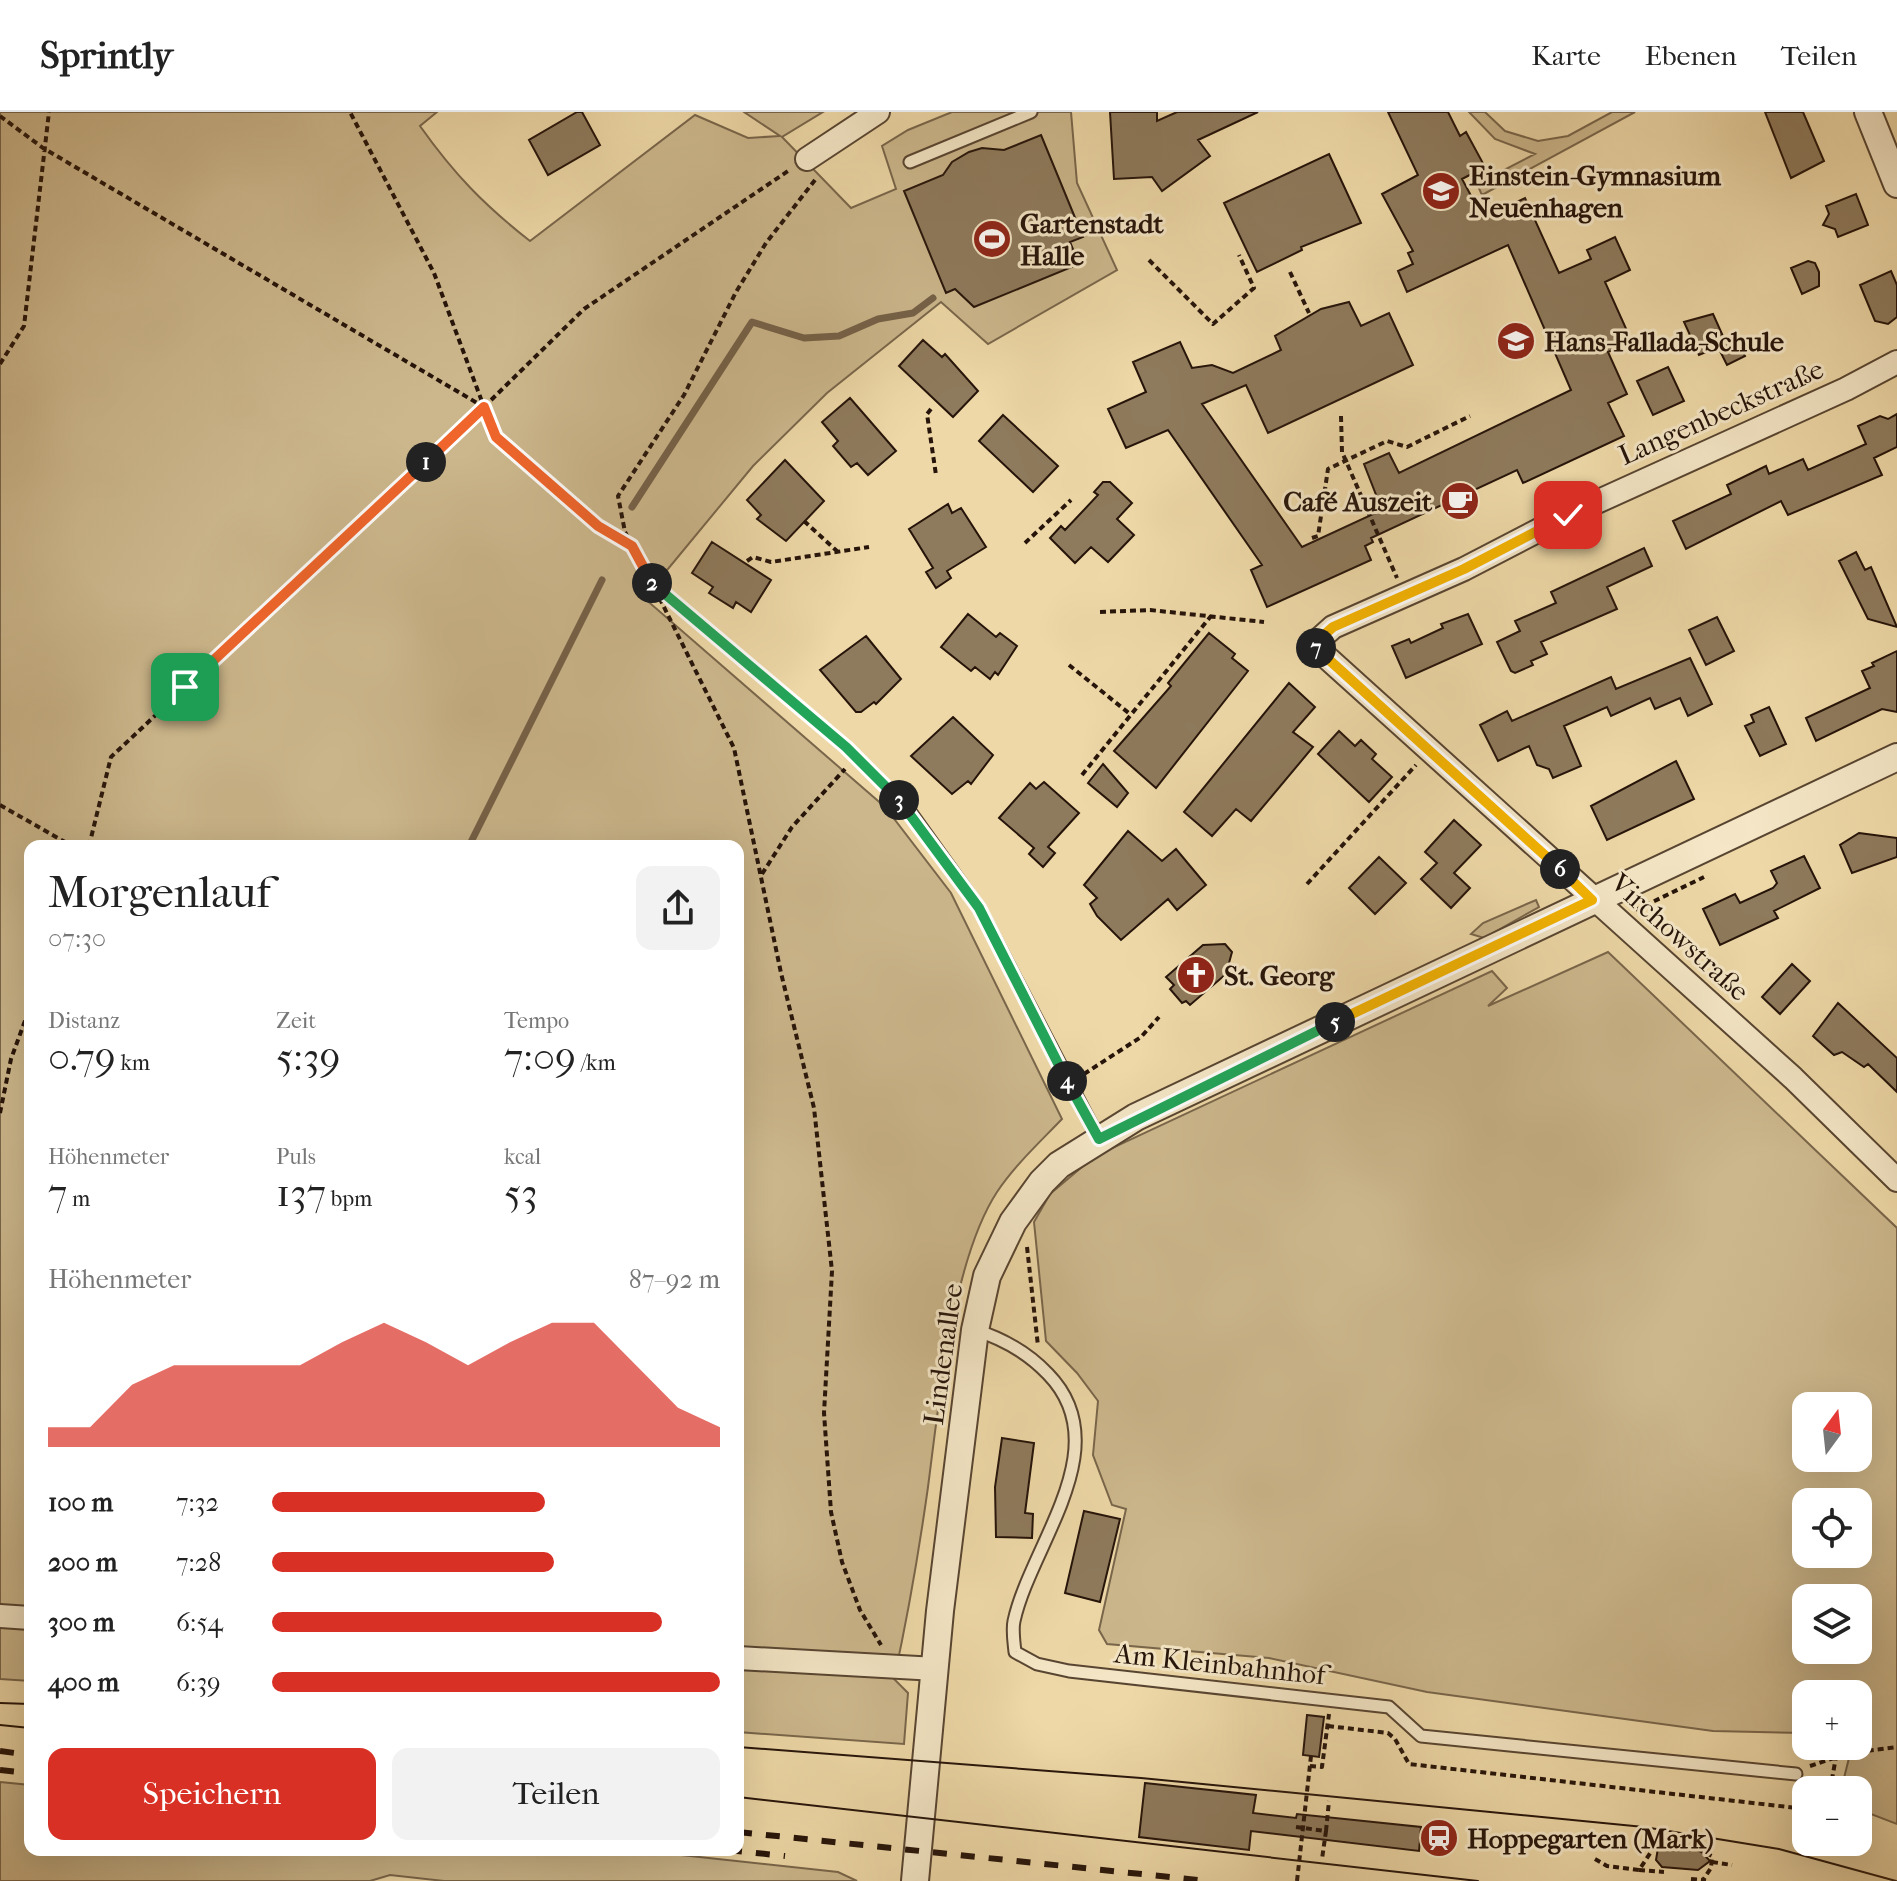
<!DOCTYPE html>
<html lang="de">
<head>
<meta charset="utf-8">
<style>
  body { margin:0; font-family:"IM FELL French Canon",serif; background:#f2f2f2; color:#222; height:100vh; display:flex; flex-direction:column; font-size:30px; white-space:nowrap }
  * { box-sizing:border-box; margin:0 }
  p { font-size:26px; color:#767676 }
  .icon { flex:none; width:44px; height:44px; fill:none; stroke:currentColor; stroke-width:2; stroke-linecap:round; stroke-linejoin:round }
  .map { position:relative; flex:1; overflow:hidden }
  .sheet { position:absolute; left:24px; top:728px; width:720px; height:1016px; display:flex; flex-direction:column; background:#fff; border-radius:16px; box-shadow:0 8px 32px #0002 }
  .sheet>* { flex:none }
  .needle { width:52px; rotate:15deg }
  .fabs { position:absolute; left:1792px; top:1280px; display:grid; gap:16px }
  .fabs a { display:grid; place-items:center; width:80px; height:80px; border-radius:16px; background:#fff; box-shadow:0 8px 32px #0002; font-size:40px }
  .pin { position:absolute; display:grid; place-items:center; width:68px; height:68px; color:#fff; margin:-34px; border-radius:16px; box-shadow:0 4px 12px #0006 }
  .km { position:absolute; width:40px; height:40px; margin:-20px; border-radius:50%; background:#222; color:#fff; font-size:22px; line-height:40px; text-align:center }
  .round { display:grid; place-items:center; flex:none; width:84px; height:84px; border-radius:16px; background:#f2f2f2 }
  .headline { display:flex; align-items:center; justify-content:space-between; height:136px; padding:0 24px }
  h1 { font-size:44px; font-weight:600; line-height:60px }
  .stats { display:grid; grid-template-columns:repeat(3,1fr); gap:12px; height:136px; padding:8px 24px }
  .stats div { display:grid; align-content:center }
  .stats b { font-size:40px; font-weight:600 }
  .stats small { font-size:22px; font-weight:400 }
  .stats p { font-size:22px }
  .chart { height:224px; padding:16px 24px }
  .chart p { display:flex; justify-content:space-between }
  .chart svg { width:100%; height:144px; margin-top:8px; fill:#d93025; opacity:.7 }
  .primary-button { display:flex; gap:16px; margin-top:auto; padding:16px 24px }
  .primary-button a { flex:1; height:92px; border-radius:16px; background:#d93025; color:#fff; font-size:32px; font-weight:600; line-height:92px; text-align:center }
  .primary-button a+a { background:#f2f2f2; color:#222 }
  ul { padding:0 24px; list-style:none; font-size:26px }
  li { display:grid; grid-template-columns:128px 96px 1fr; align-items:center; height:60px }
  li i { height:20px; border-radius:10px; background:#d93025 }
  header { display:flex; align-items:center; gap:48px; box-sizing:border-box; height:112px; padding:0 40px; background:#fff; border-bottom:2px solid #e0e0e0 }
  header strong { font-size:38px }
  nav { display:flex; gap:44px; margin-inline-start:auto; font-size:28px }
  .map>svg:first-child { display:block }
  .green { fill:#ccb78c; stroke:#79664b; stroke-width:2; fill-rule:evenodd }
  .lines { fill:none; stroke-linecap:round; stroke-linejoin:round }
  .stream { stroke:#756148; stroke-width:7 }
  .building { fill:#8e7a5c; stroke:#26140a; stroke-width:2 }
  .service-casing { stroke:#584531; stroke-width:15 }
  .minor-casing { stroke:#584531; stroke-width:26 }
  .tertiary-casing { stroke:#584531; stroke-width:30 }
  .path { stroke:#26140a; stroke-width:4; stroke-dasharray:6 4; stroke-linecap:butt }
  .service { stroke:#f4e6c6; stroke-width:11 }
  .minor { stroke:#f4e6c6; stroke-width:22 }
  .tertiary { stroke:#f4e6c6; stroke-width:26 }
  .tram { stroke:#26140a; stroke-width:2 }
  .rail { stroke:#26140a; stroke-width:6; stroke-dasharray:14 14; stroke-linecap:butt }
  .path-bridge { stroke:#26140a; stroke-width:4; stroke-dasharray:6 4; stroke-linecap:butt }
  .split-1-casing { stroke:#fff; stroke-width:16 }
  .split-2-casing { stroke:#fff; stroke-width:16 }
  .split-3-casing { stroke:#fff; stroke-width:16 }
  .split-4-casing { stroke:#fff; stroke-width:16 }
  .split-5-casing { stroke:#fff; stroke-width:16 }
  .split-6-casing { stroke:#fff; stroke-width:16 }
  .split-7-casing { stroke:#fff; stroke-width:16 }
  .split-8-casing { stroke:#fff; stroke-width:16 }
  .split-1 { stroke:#f0652b; stroke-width:10 }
  .split-2 { stroke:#f0652b; stroke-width:10 }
  .split-3 { stroke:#22a559; stroke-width:10 }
  .split-4 { stroke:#22a559; stroke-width:10 }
  .split-5 { stroke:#22a559; stroke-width:10 }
  .split-6 { stroke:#f5b400; stroke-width:10 }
  .split-7 { stroke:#f5b400; stroke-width:10 }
  .split-8 { stroke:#f5b400; stroke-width:10 }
  .labels { text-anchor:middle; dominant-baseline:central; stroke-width:6; stroke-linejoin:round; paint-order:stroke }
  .poi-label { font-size:28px; font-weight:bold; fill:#26140a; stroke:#f4e6c6; text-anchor:start }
  .street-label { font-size:28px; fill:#26140a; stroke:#f4e6c6 }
</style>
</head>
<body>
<header>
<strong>Sprintly</strong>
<nav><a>Karte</a><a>Ebenen</a><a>Teilen</a></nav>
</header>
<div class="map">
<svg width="1897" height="1769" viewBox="0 0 1897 1769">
  <rect width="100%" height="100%" fill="#eed8a7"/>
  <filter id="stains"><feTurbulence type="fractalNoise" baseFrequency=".0025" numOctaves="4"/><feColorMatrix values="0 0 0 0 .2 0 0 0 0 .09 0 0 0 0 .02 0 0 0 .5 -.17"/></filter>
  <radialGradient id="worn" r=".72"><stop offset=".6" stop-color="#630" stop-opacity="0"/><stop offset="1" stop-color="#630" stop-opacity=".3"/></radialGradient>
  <!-- green -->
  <path class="green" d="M0,0H437L420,14C454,62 484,93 530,129L695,3L748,26L780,24L744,0H823L782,25L851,96L896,77L882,34L908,18L952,0H1071L1077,71L1117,158L988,232L941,190L827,281L753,354L644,486L885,695L951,781L1062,1007C1040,1030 1015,1053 997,1080C952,1149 939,1292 928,1375C919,1439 908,1503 894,1567L908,1581L904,1632L738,1620V734H30V1569L0,1567Z
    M1469,0H1485L1505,19L1538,29L1568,24L1612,0H1635L1482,83L1477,72L1535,42L1495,27Z
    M1536,788L1539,795L1484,826L1471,822L1483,811Z
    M1608,840L1897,1116V1712L1858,1697V1678H1841L1852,1634H1858V1582H1806V1621L1713,1619L1427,1580L1269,1546L1107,1532L1099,1518L1126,1397L1112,1393L1093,1343L1098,1289L1077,1261L1046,1229L1034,1110L1050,1082L1095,1044L1492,859L1507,876L1488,894ZM1806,1294H1858V1346H1806ZM1806,1390H1858V1442H1806ZM1806,1486H1858V1538H1806Z
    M0,1670L30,1673V1738H635L838,1760L857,1769H444L390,1763L370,1769H0Z"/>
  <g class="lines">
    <!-- stream -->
    <path class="stream" d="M632,395L752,210L804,226L839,224L878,207L913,201L933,186
      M469,734L602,468"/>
  </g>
  <!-- building -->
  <path class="building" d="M577,0H582L600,33L548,63L529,28Z
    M1110,0H1157V9L1177,0H1258L1198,28L1210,44L1162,79L1152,65L1114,67Z
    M1388,0H1448L1460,24L1466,20L1485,55L1462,67L1483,106L1525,86L1559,161L1591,147L1587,138L1615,125L1630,158L1605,170L1632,230L1608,240L1627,282L1608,291L1624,324L1523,371L1517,358L1371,426L1373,430L1365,434L1371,448L1267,495L1251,458L1262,453L1168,318L1126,336L1108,297L1146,280L1133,250L1180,230L1192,256L1212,253L1233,261L1281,238L1275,224L1321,197L1349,190L1361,214L1389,201L1413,253L1268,321L1246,273L1202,292L1302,435L1382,398L1364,352L1389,341L1399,361L1571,278L1508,133L1407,180L1398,159L1413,152L1408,141L1413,139L1382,82L1418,63Z
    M1765,0H1803L1824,49L1791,66Z
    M1041,23L1083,125L1070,130L1079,152L974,195L955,177L946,181L904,79L943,63L952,50L969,40L982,36L1004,38Z
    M1329,42L1361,111L1301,135L1302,138L1257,160L1224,91Z
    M1856,82L1868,113L1838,125L1835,117L1823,113L1829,102L1826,94Z
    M1808,149L1815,151L1819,160V174L1802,182L1791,156Z
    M1891,159L1897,173V205L1888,212L1875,209L1860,173Z
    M1713,202L1726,231L1736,226L1745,244L1727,253L1718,235L1699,243L1684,210Z
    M923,228L942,245L945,242L978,279L953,305L899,254Z
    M1668,255L1684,289L1653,303L1637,269Z
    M850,286L896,339L868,363L857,351L851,355L833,334L838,329L822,310Z
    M1897,302V335L1874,346L1882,363L1788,403L1781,389L1686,437L1673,409L1731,382L1727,373L1766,354L1769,362L1803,347L1808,358L1866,332L1858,314L1880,304L1888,307Z
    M1003,303L1058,354L1033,380L979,329Z
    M785,348L824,389L786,429L757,407L761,403L747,388Z
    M1103,370H1110L1132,391L1117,407L1134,423L1108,450L1091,435L1075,451L1050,426L1061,414L1065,418L1098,383L1094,380Z
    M948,392L952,401L961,396L986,435L947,459L951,466L936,476L926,460L933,456L909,417Z
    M712,430L771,468L751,500L736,490L733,496L709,481L713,475L692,461Z
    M1644,436L1652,454L1607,475L1617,497L1541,530L1547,542L1531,549L1533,553L1515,561L1511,559L1497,530L1520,519L1515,509L1556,491L1551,480Z
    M1856,440L1865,458L1871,455L1897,515L1868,507L1839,449Z
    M968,502L996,525L1000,521L1017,534L998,563L995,560L990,567L975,555L971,559L941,535Z
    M1468,502L1482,532L1406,566L1392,534L1409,527L1411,531L1443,516L1441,512Z
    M1717,505L1734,539L1706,553L1689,518Z
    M1209,521L1235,542L1232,546L1248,559L1156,676L1114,639L1171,574L1168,571Z
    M866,524L901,567L876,592L874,590L861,600H856L820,558Z
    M1897,539V600L1882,597L1816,629L1806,606L1870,576L1862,559L1874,554L1872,551Z
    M1690,546L1712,592L1688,604L1680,586L1655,597L1650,586L1611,604L1607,595L1564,614L1581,654L1553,666L1549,657L1537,653L1529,634L1498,649L1480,613L1507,599L1512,609L1611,565L1616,577Z
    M1289,571L1315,595L1293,620L1313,635L1251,709L1236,697L1212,724L1184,700Z
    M1769,595L1786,632L1760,644L1745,614L1754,610L1751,603Z
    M953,605L993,643L971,672L968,669L952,682L911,644Z
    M1339,619L1355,634L1361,628L1376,642L1372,647L1392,665L1369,690L1318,642Z
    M1676,649L1694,687L1607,728L1591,694Z
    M1103,652L1128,681L1117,695L1088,671Z
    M1044,670L1079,701L1048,735L1055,741L1043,755L1029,742L1034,736L999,706L1030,671L1036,677Z
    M1454,708L1481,733L1454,761L1470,776L1451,796L1421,767L1437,751L1425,740Z
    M1128,719L1162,749L1176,737L1206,773L1177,798L1168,787L1121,828L1097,804L1090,792L1097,786L1084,773Z
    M1859,721L1897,726V745L1852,761L1840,733Z
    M1804,744L1820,776L1774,799L1778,806L1720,833L1703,797L1735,782L1740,791L1773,776L1777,771L1771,759Z
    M1379,745L1406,771L1375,802L1349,776Z
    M1225,832L1232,840L1226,862L1190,893L1186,889L1182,891L1170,877L1174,873L1166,865L1203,833Z
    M1792,852L1810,869L1780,902L1762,885Z
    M1838,891L1897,946V980L1868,952L1864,955L1842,940L1834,943L1813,924Z
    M1002,1326L1034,1331L1025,1401L1033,1402L1032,1426L996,1425L995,1375Z
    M1084,1399L1120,1407L1100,1490L1065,1481Z
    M1307,1603L1324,1605L1319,1645L1303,1643Z
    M1145,1671L1256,1683L1253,1701L1296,1706L1297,1702L1421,1715L1419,1739L1251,1719L1249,1738L1139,1725Z
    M1659,1730L1700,1738L1710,1749L1698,1758L1662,1755L1656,1748Z"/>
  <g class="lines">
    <!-- service casing -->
    <g class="service-casing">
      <path id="service" d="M910,50L1031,0
        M856,645L909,698L979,796L1099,1027
        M975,1218C1004,1227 1027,1240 1048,1262C1119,1335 1031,1432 1014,1509C1012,1518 1014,1530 1015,1540L1037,1552L1069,1559L1389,1595L1421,1624L1796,1662"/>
    </g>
    <!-- minor casing -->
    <g class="minor-casing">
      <path id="minor" d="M807,47L878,0
        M1897,250L1846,277L1568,403L1464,457L1333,515L1313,533L1793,966L1897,1068
        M0,1504L30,1506
        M738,1546L936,1557"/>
    </g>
    <!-- tertiary casing -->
    <g class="tertiary-casing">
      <path id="tertiary" d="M1868,0L1897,72
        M915,1769L940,1499L975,1218L987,1164L1013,1110L1042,1070L1059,1053L1136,1005L1897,645"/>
    </g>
    <!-- path -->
    <path class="path" d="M0,4L43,36L484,295L496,325L598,414L630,433
      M815,68L766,131L736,180L684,283L618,384L625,420L655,476L847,636
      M1149,148L1213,212L1254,176L1239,143
      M1290,160L1309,201
      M0,252L24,214L49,0
      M484,295L584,197L791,57
      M931,297L927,302L936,363
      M1341,304L1342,340L1397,466
      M804,409L838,440
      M1312,426L1318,424L1328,357L1387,329L1407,335L1470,304
      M1025,431L1071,388
      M747,449L753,445L771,450L869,435
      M655,477L734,636L781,861L814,996L832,1159L824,1301L831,1400L842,1450L860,1498L881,1533
      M1100,500L1150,498L1264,510
      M1069,553L1130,602
      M1082,663L1211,504
      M0,693L72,734
      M89,734L111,645L484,295L434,161L350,0
      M762,762L792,715L845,657
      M1307,772L1416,653
      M1636,798L1704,765
      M1084,962L1141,925L1159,905
      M0,1001L11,947L30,895
      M1027,1135L1038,1234
      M1328,1614L1388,1621L1395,1627L1409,1652L1806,1697
      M1310,1654L1322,1655L1329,1602
      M1810,1654L1849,1641L1897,1635
      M1830,1678L1836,1645
      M1296,1715L1326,1719L1322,1747
      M1326,1719L1329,1689
      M1595,1747L1607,1754L1639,1758L1657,1731L1662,1729L1695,1736L1712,1744L1711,1756L1703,1768L1709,1769
      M1712,1750L1732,1753
      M1639,1758L1664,1760
      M1691,1767L1703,1768"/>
    <!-- service -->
    <use href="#service" class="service"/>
    <!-- minor -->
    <use href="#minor" class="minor"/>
    <!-- tertiary -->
    <use href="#tertiary" class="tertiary"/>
    <!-- tram -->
    <path class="tram" d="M0,1591L30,1592
      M0,1613L30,1616
      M738,1635L1141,1666L1644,1715L1779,1737L1896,1769
      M738,1685L1478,1769"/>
    <!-- rail -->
    <path class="rail" d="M0,1639L30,1643
      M0,1658L30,1661
      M738,1720L1208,1769
      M728,1738L785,1744"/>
    <!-- path-bridge -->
    <path class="path-bridge" d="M1297,1769L1311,1644"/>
  </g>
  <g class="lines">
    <!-- split-1 casing -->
    <g class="split-1-casing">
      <path id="split-1" d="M185,575L426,350"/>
    </g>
    <!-- split-2 casing -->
    <g class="split-2-casing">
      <path id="split-2" d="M426,350L484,295L496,325L598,414L632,434L652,471"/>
    </g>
    <!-- split-3 casing -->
    <g class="split-3-casing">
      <path id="split-3" d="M652,471L846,635L899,688"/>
    </g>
    <!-- split-4 casing -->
    <g class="split-4-casing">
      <path id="split-4" d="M899,688L979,796L1067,969"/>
    </g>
    <!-- split-5 casing -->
    <g class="split-5-casing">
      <path id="split-5" d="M1067,969L1099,1027L1335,910"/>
    </g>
    <!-- split-6 casing -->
    <g class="split-6-casing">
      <path id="split-6" d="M1335,910L1592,788L1560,757"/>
    </g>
    <!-- split-7 casing -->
    <g class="split-7-casing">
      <path id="split-7" d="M1316,536L1560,757"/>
    </g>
    <!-- split-8 casing -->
    <g class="split-8-casing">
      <path id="split-8" d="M1316,536L1313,533L1333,515L1464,457L1568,403"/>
    </g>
    <!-- split-1 -->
    <use href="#split-1" class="split-1"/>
    <!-- split-2 -->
    <use href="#split-2" class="split-2"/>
    <!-- split-3 -->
    <use href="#split-3" class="split-3"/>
    <!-- split-4 -->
    <use href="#split-4" class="split-4"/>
    <!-- split-5 -->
    <use href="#split-5" class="split-5"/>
    <!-- split-6 -->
    <use href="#split-6" class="split-6"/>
    <!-- split-7 -->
    <use href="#split-7" class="split-7"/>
    <!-- split-8 -->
    <use href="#split-8" class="split-8"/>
  </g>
  <!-- icons -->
  <defs>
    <g id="school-disc" transform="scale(2)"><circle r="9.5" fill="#8f2418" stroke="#f4e6c6"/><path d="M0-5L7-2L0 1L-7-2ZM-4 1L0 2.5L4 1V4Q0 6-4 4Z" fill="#fff"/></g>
    <g id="stadium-disc" transform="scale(2)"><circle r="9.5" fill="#8f2418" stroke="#f4e6c6"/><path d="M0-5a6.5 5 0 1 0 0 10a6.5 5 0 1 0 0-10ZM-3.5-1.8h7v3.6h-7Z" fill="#fff"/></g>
    <g id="cafe-disc" transform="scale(2)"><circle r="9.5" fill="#8f2418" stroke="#f4e6c6"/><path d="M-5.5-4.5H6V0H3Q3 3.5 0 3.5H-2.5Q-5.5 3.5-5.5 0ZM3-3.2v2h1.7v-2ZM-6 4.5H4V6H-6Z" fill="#fff"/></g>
    <g id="church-disc" transform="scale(2)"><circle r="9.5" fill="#8f2418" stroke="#f4e6c6"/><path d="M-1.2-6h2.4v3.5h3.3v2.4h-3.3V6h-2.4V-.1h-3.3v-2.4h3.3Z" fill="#fff"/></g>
    <g id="station-disc" transform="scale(2)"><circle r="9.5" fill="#8f2418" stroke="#f4e6c6"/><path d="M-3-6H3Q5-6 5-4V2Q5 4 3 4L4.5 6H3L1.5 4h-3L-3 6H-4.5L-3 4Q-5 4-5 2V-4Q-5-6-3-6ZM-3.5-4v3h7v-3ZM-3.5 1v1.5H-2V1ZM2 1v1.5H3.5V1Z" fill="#fff"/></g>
  </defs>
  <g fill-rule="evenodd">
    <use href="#school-disc" x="1441" y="79"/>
    <use href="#stadium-disc" x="992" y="127"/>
    <use href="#school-disc" x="1516" y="229"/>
    <use href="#cafe-disc" x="1460" y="389"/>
    <use href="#church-disc" x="1196" y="863"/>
    <use href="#station-disc" x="1439" y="1726"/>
  </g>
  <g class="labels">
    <!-- poi labels -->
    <g class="poi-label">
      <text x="1469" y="63">Einstein-Gymnasium<tspan x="1469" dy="32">Neuenhagen</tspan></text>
      <text x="1020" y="111">Gartenstadt<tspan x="1020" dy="32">Halle</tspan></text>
      <text x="1544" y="229">Hans-Fallada-Schule</text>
      <text x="1432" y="389" text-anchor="end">Café Auszeit</text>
      <text x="1224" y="863">St. Georg</text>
      <text x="1467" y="1726">Hoppegarten (Mark)</text>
    </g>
    <!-- street labels -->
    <g class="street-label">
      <text transform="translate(1721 300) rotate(-24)">Langenbeckstraße</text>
      <text transform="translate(1680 825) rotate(42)">Virchowstraße</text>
      <text transform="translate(943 1242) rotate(-82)">Lindenallee</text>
      <text transform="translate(1220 1552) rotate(6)">Am Kleinbahnhof</text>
    </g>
  </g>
  <rect width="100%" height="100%" filter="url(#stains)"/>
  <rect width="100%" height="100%" fill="url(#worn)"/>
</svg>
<div class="fabs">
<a><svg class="needle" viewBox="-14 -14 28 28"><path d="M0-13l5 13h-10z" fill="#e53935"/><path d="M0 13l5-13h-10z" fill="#767676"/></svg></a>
<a><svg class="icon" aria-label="locate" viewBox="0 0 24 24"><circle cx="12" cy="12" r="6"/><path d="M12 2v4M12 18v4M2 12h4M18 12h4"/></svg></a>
<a><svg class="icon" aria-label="layers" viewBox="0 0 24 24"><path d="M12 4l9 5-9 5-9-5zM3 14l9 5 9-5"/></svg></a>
<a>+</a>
<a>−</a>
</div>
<div class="pin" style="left:185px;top:575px;background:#1e9e55"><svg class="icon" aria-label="arrive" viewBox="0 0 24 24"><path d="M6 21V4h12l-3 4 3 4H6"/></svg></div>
<div class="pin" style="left:1568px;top:403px;background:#d93025"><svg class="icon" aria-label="check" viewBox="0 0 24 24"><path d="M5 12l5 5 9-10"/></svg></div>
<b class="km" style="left:426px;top:350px">1</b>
<b class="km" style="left:652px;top:471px">2</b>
<b class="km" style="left:899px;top:688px">3</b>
<b class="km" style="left:1067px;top:969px">4</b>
<b class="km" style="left:1335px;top:910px">5</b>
<b class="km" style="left:1560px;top:757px">6</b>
<b class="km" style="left:1316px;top:536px">7</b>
<section class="sheet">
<div class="headline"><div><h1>Morgenlauf</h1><p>07:30</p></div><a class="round"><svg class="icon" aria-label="share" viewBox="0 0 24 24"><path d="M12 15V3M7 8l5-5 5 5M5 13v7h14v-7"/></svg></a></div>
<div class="stats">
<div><p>Distanz</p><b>0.79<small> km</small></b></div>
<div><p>Zeit</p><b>5:39</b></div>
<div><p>Tempo</p><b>7:09<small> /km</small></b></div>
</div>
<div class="stats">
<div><p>Höhenmeter</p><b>7<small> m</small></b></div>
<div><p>Puls</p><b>137<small> bpm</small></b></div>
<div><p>kcal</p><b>53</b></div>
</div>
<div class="chart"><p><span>Höhenmeter</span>87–92 m</p>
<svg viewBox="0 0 160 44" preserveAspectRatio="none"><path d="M0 44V38L10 38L20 25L30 19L40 19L50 19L60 19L70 12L80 6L90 12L100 19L110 12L120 6L130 6L140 19L150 32L160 38V44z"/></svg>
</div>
<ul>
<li><b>100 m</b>7:32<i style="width:61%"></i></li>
<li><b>200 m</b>7:28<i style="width:63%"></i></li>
<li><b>300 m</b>6:54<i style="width:87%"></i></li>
<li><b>400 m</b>6:39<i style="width:100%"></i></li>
</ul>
<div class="primary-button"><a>Speichern</a><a>Teilen</a></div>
</section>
</div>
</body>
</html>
